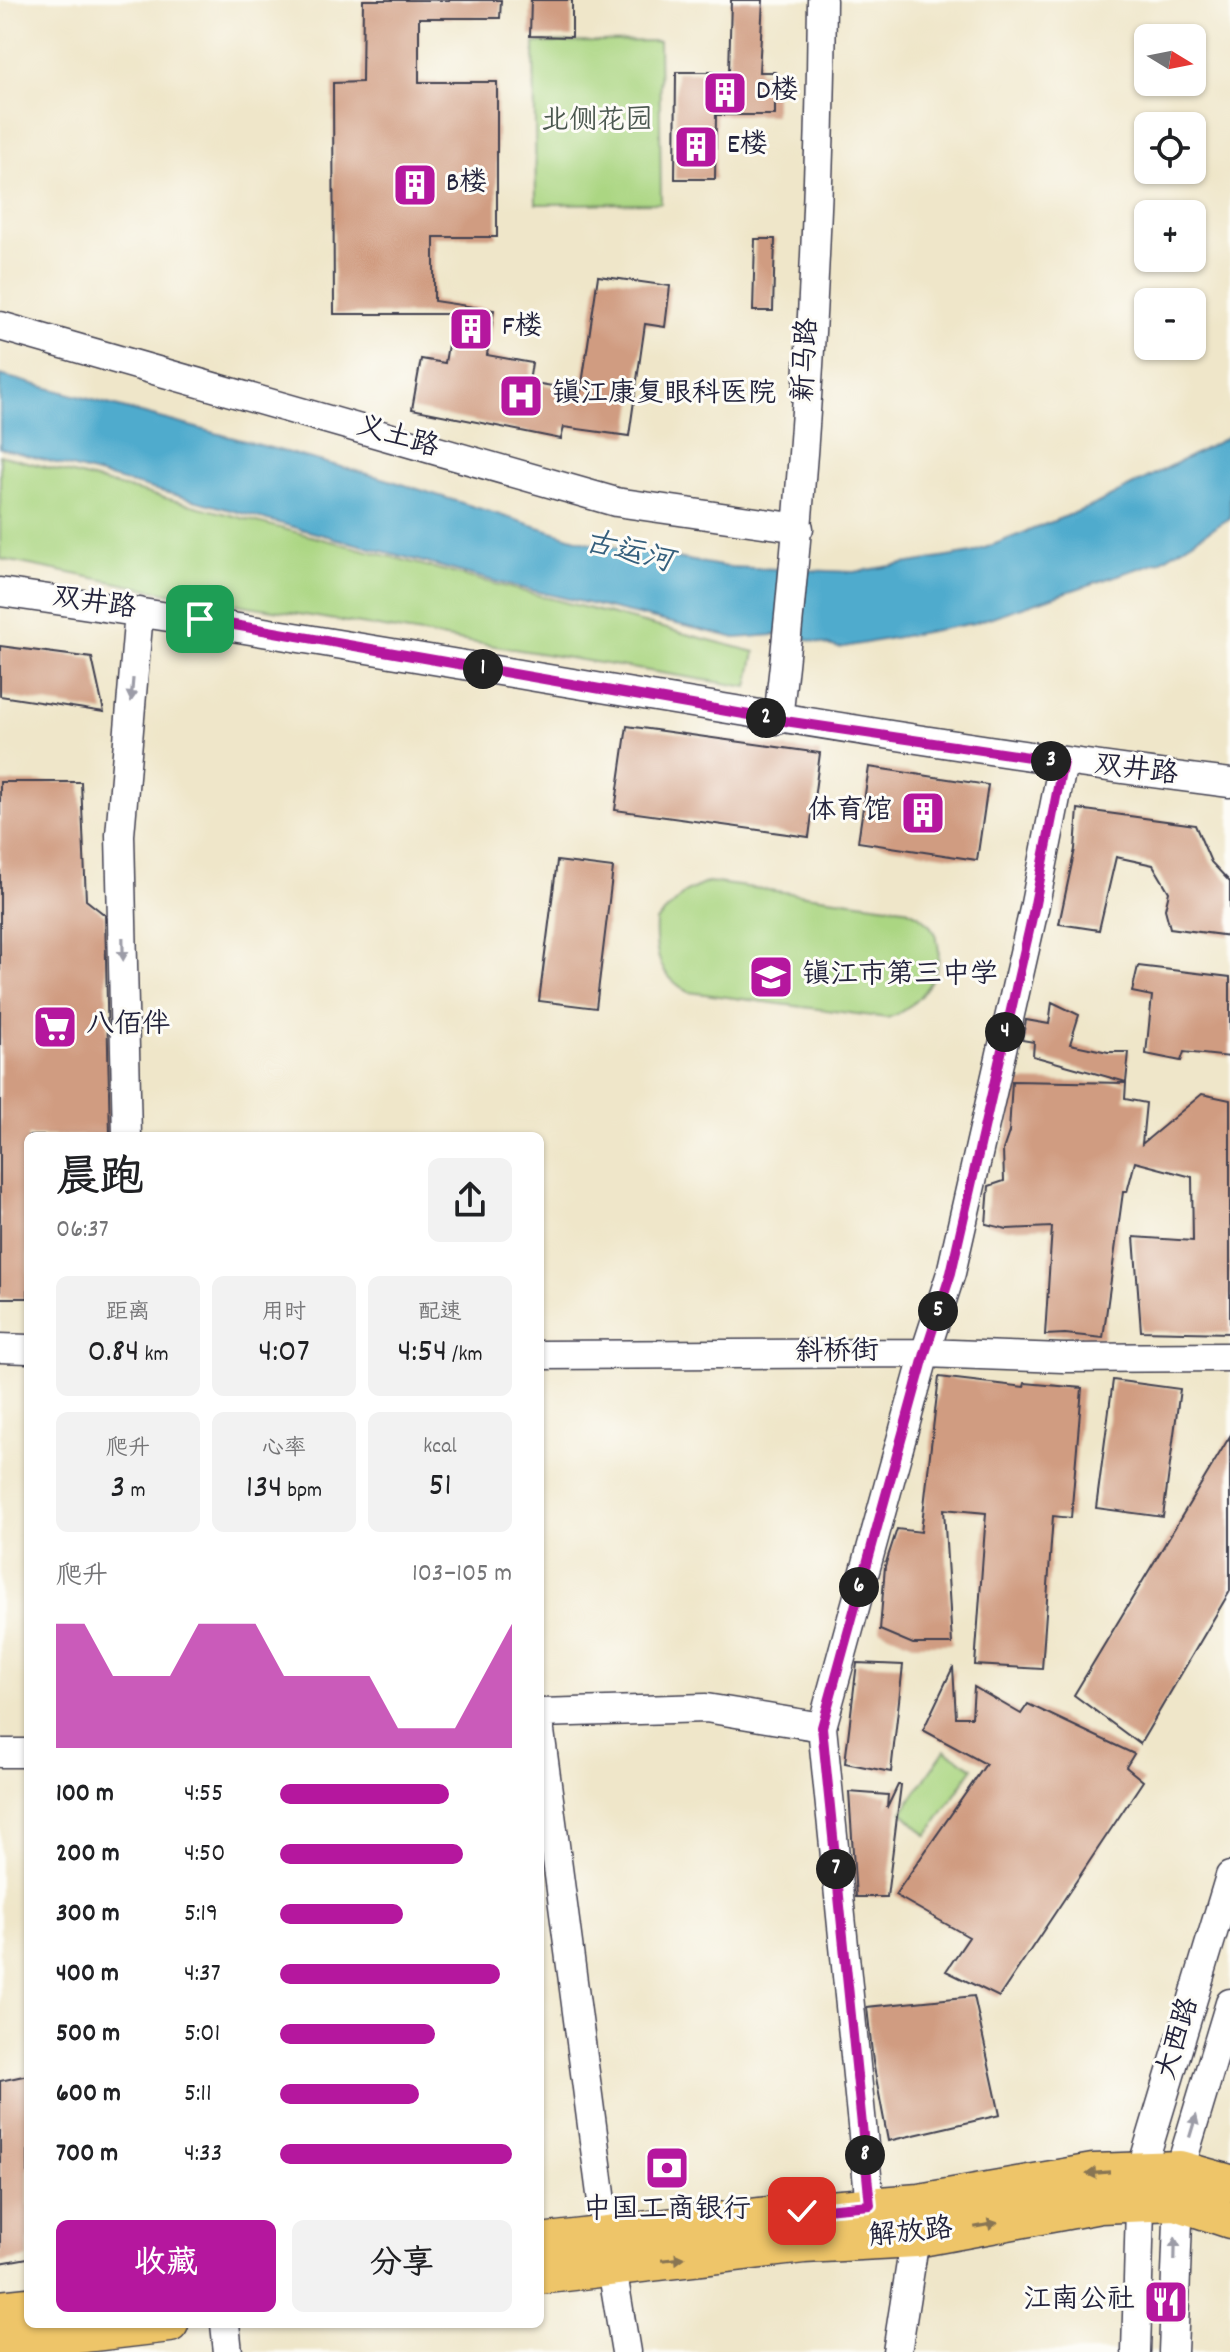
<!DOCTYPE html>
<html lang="zh">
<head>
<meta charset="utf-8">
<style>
  body { margin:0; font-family:Dekko,"LXGW WenKai TC",sans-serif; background:#f2f2f2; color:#202124; height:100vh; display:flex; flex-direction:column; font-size:30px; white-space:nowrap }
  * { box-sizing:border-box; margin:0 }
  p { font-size:26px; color:#757577 }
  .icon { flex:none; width:44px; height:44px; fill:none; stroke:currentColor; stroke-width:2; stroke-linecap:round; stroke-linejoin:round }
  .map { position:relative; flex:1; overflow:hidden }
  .side { position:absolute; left:24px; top:1132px; width:520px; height:1196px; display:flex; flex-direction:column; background:#fff; border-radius:12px; box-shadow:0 2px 6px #0004 }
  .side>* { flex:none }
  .needle { width:52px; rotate:100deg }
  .tools { position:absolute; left:1134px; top:24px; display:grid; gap:16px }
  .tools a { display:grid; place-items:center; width:72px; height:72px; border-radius:12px; background:#fff; box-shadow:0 2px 6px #0004; font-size:40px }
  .pin { position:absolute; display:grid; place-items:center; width:68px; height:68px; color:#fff; margin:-34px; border-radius:16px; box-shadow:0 4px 12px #0006 }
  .km { position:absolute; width:40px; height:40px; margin:-20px; border-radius:50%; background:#222; color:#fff; font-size:22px; line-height:40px; text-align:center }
  .round { display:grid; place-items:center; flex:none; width:84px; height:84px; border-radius:12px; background:#f2f2f2 }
  .summary { display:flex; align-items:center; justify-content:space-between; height:136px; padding:0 32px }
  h1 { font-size:44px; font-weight:600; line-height:60px }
  .metrics { display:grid; grid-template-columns:repeat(3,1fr); gap:12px; height:136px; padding:8px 32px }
  .metrics div { display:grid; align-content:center; border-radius:12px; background:#f2f2f2; text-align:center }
  .metrics b { font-size:34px; font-weight:600 }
  .metrics small { font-size:22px; font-weight:400 }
  .metrics p { font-size:22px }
  .chart { height:224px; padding:16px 32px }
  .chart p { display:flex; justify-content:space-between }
  .chart svg { width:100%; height:144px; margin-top:8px; fill:#b5179e; opacity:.7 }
  .primary-button { display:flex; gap:16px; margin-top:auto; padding:16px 32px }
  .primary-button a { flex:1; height:92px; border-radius:12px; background:#b5179e; color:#fff; font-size:32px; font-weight:600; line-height:92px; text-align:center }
  .primary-button a+a { background:#f2f2f2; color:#202124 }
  ul { padding:0 32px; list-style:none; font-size:26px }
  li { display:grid; grid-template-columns:128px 96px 1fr; align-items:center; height:60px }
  li i { height:20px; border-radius:10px; background:#b5179e }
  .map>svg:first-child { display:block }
  .green { fill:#abd682; stroke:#667c5e; stroke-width:2 }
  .water { fill:#4fabcd; stroke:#386684; stroke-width:2 }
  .building { fill:#d09c81 }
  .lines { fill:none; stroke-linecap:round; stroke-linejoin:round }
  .minor-casing { stroke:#413f50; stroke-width:31 }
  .major-casing { stroke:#413f50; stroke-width:39 }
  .minor { stroke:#fff; stroke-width:28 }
  .major { stroke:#eec569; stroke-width:36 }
  .oneway { fill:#9c9ca7 }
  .oneway2 { fill:#887452 }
  .route-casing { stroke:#fff; stroke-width:16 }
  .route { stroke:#b5179e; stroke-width:10 }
  .labels { text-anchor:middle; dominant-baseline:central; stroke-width:6; stroke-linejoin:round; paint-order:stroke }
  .poi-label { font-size:28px; fill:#22223b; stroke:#fdfcf7; text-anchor:start }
  .park-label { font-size:28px; fill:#4b5850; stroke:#fdfcf7 }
  .street-label { font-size:28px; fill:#22223b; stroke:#fdfcf7 }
  .water-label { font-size:30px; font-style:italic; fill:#36607d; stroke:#fdfcf7 }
</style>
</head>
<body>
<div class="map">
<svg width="1230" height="2352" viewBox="0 0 1230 2352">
  <rect width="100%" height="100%" fill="#fdfcf7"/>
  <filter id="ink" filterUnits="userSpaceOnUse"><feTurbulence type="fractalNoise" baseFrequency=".0125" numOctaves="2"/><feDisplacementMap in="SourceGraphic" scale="16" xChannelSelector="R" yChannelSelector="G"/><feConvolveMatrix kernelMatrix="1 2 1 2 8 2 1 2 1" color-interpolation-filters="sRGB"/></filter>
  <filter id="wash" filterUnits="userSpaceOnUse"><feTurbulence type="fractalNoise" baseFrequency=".006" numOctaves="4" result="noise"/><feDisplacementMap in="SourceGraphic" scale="32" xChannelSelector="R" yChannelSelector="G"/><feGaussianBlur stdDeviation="1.8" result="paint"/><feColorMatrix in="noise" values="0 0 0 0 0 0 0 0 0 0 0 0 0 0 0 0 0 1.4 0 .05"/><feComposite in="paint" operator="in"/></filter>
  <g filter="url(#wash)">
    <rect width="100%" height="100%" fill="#efe6c9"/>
    <!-- green -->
    <path class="green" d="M659,41L661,203L536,204L534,43Z
      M0,455L755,652L748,687L163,592L0,559Z
      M708,882L904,908C910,911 920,915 925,920C959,954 924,1007 887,1018L689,992C659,976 654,954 656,921L686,892Z
      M945,1750L973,1768L927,1836L902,1812Z"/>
    <!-- water -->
    <path class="water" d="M0,375L386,479L586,542L727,567L854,572L972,553L1092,506L1230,436V518L1160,561L974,623L839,648L786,634L736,638L509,585L0,448Z"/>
    <g id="blocks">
      <!-- building -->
      <path class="building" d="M363,0H501L500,18H419V82H497V237H434V301L494,310L487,355L532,363L529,382L581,391L598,276L670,286L665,327L645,324L629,436L564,427L561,439L412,409L421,359L445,363L453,314H334L333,83L362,82Z
        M531,0H572V37L530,36Z
        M731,0H763L759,72H775V115H716L715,179H675L676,72H729Z
        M755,239H775L773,311H753Z
        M0,646L92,658L104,712L0,696Z
        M627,726L820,753L809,837L615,810Z
        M869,767L988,785L977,860L858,842Z
        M0,782H81L86,900L105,915L110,1136H28V1298H0Z
        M1078,809L1195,825L1211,862L1230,882V936L1170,928L1165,909L1169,892L1153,865L1116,857L1099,930L1059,924L1075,849Z
        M557,861L613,868L596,1008L539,1001Z
        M1138,966L1230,977V1057L1184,1052L1181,1061L1146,1054L1152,996L1132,992Z
        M1052,1002L1079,1015L1070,1044L1108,1052H1129L1126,1082L1033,1056L1034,1042L1022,1040L1026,1020L1049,1024Z
        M1012,1081L1126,1083L1125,1099L1146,1103L1142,1144L1202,1094L1230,1100V1333L1141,1331L1134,1237L1193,1241L1192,1177L1135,1162L1127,1192H1123L1103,1338L1065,1334L1045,1335L1052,1227L1007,1229L986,1224L989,1186L1004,1181L1003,1150L1009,1132Z
        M939,1377L1024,1387L1025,1383L1082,1388L1071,1518L1053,1516L1042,1669L975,1665L986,1513L944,1509L952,1644H913L880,1630L885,1566L897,1529L921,1532Z
        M1113,1380L1180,1389L1163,1517L1096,1508Z
        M1230,1436V1591L1140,1744L1074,1695Z
        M857,1663L903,1665L891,1772L845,1763Z
        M953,1667L956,1717H972L974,1687L1021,1714L1028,1704L1134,1754L1126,1767L1143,1781L999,1997L946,1971L969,1937L895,1895L986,1764L923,1730Z
        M898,1785H901L887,1897H856L849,1792L888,1795L887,1808Z
        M974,1996L1000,2115L888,2141L873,2062L867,2007Z
        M28,2075V2258L0,2263V2081Z"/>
    </g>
  </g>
  <g filter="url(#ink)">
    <use href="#blocks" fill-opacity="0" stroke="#413f50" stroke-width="2"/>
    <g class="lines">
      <!-- minor casing -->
      <g class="minor-casing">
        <path id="minor" d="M0,326L616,502L799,528
          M0,592C411,650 818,732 1230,783
          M778,720C805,481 820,240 822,0
          M127,1136L120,835L139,612
          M0,1348L28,1349
          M540,1355L925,1353L1063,1358L1230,1357
          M540,1713L706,1708L822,1727
          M540,1731L606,2232L626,2352
          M0,1753H28
          M870,2205L822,1727L925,1353L951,1273L1034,909L1063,762
          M225,2324L228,2352
          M897,2352L918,2219
          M1136,2352L1141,2171L1230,1876
          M1173,2352L1180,2169L1230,2003"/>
      </g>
      <!-- major casing -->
      <g class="major-casing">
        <path id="major" d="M540,2242L802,2211L919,2202L1093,2172L1180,2169L1230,2183
          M540,2276L804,2245L916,2239L1100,2205L1176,2202L1230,2220
          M0,2309L28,2306
          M0,2344L170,2324"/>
      </g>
      <!-- minor -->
      <use href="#minor" class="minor"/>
      <!-- major -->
      <use href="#major" class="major"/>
    </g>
    <!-- one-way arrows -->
    <defs><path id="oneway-solid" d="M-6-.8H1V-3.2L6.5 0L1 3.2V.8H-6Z" transform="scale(2)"/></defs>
    <g class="oneway">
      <use href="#oneway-solid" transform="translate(132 690) rotate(95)"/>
      <use href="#oneway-solid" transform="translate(123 949) rotate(89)"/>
      <use href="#oneway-solid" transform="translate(1193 2126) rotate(-73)"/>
      <use href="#oneway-solid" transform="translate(1175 2249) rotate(-89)"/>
    </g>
    <g class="oneway2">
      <use href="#oneway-solid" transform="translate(1098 2173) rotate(175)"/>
      <use href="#oneway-solid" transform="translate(986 2225) rotate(-11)"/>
      <use href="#oneway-solid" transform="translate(673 2259) rotate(-6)"/>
    </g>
  </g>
  <g class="lines" filter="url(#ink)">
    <!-- route casing -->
    <g class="route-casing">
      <path id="route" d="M200,619L778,720L1063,762L1034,909L951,1273L925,1353L822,1727L870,2205L802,2211"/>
    </g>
    <!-- route -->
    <use href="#route" class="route"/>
  </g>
  <!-- icons -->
  <defs>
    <g id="building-square" transform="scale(2.3)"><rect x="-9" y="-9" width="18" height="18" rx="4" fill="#b5179e" stroke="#fdfcf7"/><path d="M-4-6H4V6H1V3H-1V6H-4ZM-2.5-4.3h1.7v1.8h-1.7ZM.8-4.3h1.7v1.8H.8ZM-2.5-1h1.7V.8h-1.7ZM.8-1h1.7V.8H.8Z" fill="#fff"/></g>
    <g id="hospital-square" transform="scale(2.3)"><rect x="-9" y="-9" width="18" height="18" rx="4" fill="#b5179e" stroke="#fdfcf7"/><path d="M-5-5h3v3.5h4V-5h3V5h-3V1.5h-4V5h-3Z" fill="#fff"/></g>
    <g id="school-square" transform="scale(2.3)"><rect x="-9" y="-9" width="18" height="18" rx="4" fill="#b5179e" stroke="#fdfcf7"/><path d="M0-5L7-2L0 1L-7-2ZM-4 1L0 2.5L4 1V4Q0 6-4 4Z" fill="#fff"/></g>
    <g id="supermarket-square" transform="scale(2.3)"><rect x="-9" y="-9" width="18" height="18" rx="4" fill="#b5179e" stroke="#fdfcf7"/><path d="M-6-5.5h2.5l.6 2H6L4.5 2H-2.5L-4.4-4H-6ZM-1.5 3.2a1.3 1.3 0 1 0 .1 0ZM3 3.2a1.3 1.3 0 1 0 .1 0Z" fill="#fff"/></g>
    <g id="bank-square" transform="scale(2.3)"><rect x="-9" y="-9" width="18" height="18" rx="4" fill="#b5179e" stroke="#fdfcf7"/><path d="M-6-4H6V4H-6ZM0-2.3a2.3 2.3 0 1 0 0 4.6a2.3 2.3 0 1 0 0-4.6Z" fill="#fff"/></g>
    <g id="restaurant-square" transform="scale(2.3)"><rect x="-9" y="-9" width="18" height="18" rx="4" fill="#b5179e" stroke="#fdfcf7"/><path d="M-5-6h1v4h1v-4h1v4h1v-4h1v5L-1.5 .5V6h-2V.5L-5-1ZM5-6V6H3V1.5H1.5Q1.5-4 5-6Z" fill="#fff"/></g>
  </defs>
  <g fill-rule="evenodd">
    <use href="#building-square" x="725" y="93"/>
    <use href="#building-square" x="696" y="147"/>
    <use href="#building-square" x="415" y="185"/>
    <use href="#building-square" x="471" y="329"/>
    <use href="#hospital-square" x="521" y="396"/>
    <use href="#building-square" x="923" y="813"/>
    <use href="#school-square" x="771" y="977"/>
    <use href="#supermarket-square" x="55" y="1027"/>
    <use href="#bank-square" x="667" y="2168"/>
    <use href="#restaurant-square" x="1166" y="2302"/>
  </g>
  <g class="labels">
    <!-- poi labels -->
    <g class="poi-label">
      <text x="756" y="93">D楼</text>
      <text x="727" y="147">E楼</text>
      <text x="446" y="185">B楼</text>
      <text x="502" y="329">F楼</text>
      <text x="552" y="396">镇江康复眼科医院</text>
      <text x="892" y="813" text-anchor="end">体育馆</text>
      <text x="802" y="977">镇江市第三中学</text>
      <text x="86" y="1027">八佰伴</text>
      <text x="667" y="2212" text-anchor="middle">中国工商银行</text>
      <text x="1135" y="2302" text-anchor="end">江南公社</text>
    </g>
    <!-- park labels -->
    <g class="park-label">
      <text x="597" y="123">北侧花园</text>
    </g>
    <!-- street labels -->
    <g class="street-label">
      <text transform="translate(808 360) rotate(-87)">新马路</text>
      <text transform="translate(397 439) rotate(16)">义土路</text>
      <text transform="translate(94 605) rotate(8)">双井路</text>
      <text transform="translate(1136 772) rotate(7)">双井路</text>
      <text transform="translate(837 1354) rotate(-1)">斜桥街</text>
      <text transform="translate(1180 2039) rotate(-73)">大西路</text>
      <text transform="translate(911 2235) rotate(-6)">解放路</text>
    </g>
    <!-- water labels -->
    <g class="water-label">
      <text transform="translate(628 554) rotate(14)">古运河</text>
    </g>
  </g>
</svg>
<div class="tools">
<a><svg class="needle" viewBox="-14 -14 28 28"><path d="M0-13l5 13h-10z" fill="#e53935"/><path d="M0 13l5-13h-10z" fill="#757577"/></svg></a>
<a><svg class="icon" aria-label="locate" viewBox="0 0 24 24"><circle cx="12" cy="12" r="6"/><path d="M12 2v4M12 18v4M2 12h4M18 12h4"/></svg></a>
<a>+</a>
<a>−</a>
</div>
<div class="pin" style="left:200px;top:619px;background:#1e9e55"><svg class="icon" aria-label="arrive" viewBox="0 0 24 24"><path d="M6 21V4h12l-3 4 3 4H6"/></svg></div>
<div class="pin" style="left:802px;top:2211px;background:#d93025"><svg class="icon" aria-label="check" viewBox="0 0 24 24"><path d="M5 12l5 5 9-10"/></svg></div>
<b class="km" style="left:483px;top:669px">1</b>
<b class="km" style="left:766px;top:718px">2</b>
<b class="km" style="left:1051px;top:761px">3</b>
<b class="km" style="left:1005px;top:1032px">4</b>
<b class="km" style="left:938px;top:1311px">5</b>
<b class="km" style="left:859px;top:1587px">6</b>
<b class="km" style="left:836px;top:1869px">7</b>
<b class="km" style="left:865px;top:2155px">8</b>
<section class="side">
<div class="summary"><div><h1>晨跑</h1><p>06:37</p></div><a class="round"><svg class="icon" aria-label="share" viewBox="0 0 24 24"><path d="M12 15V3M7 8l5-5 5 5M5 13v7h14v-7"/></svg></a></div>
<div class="metrics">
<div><p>距离</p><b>0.84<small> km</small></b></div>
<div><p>用时</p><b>4:07</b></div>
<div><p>配速</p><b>4:54<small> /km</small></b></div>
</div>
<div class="metrics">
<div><p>爬升</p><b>3<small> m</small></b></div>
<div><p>心率</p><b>134<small> bpm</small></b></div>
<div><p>kcal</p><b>51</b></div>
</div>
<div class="chart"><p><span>爬升</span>103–105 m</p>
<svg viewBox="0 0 160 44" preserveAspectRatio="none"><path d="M0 44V6L10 6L20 22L30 22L40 22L50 6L60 6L70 6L80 22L90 22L100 22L110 22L120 38L130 38L140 38L150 22L160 6V44z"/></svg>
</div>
<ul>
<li><b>100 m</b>4:55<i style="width:73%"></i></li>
<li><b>200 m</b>4:50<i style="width:79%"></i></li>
<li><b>300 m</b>5:19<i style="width:53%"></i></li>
<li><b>400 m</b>4:37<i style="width:95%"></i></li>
<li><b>500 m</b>5:01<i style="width:67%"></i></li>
<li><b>600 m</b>5:11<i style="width:60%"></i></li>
<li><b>700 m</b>4:33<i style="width:100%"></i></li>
</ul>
<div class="primary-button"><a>收藏</a><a>分享</a></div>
</section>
</div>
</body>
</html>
